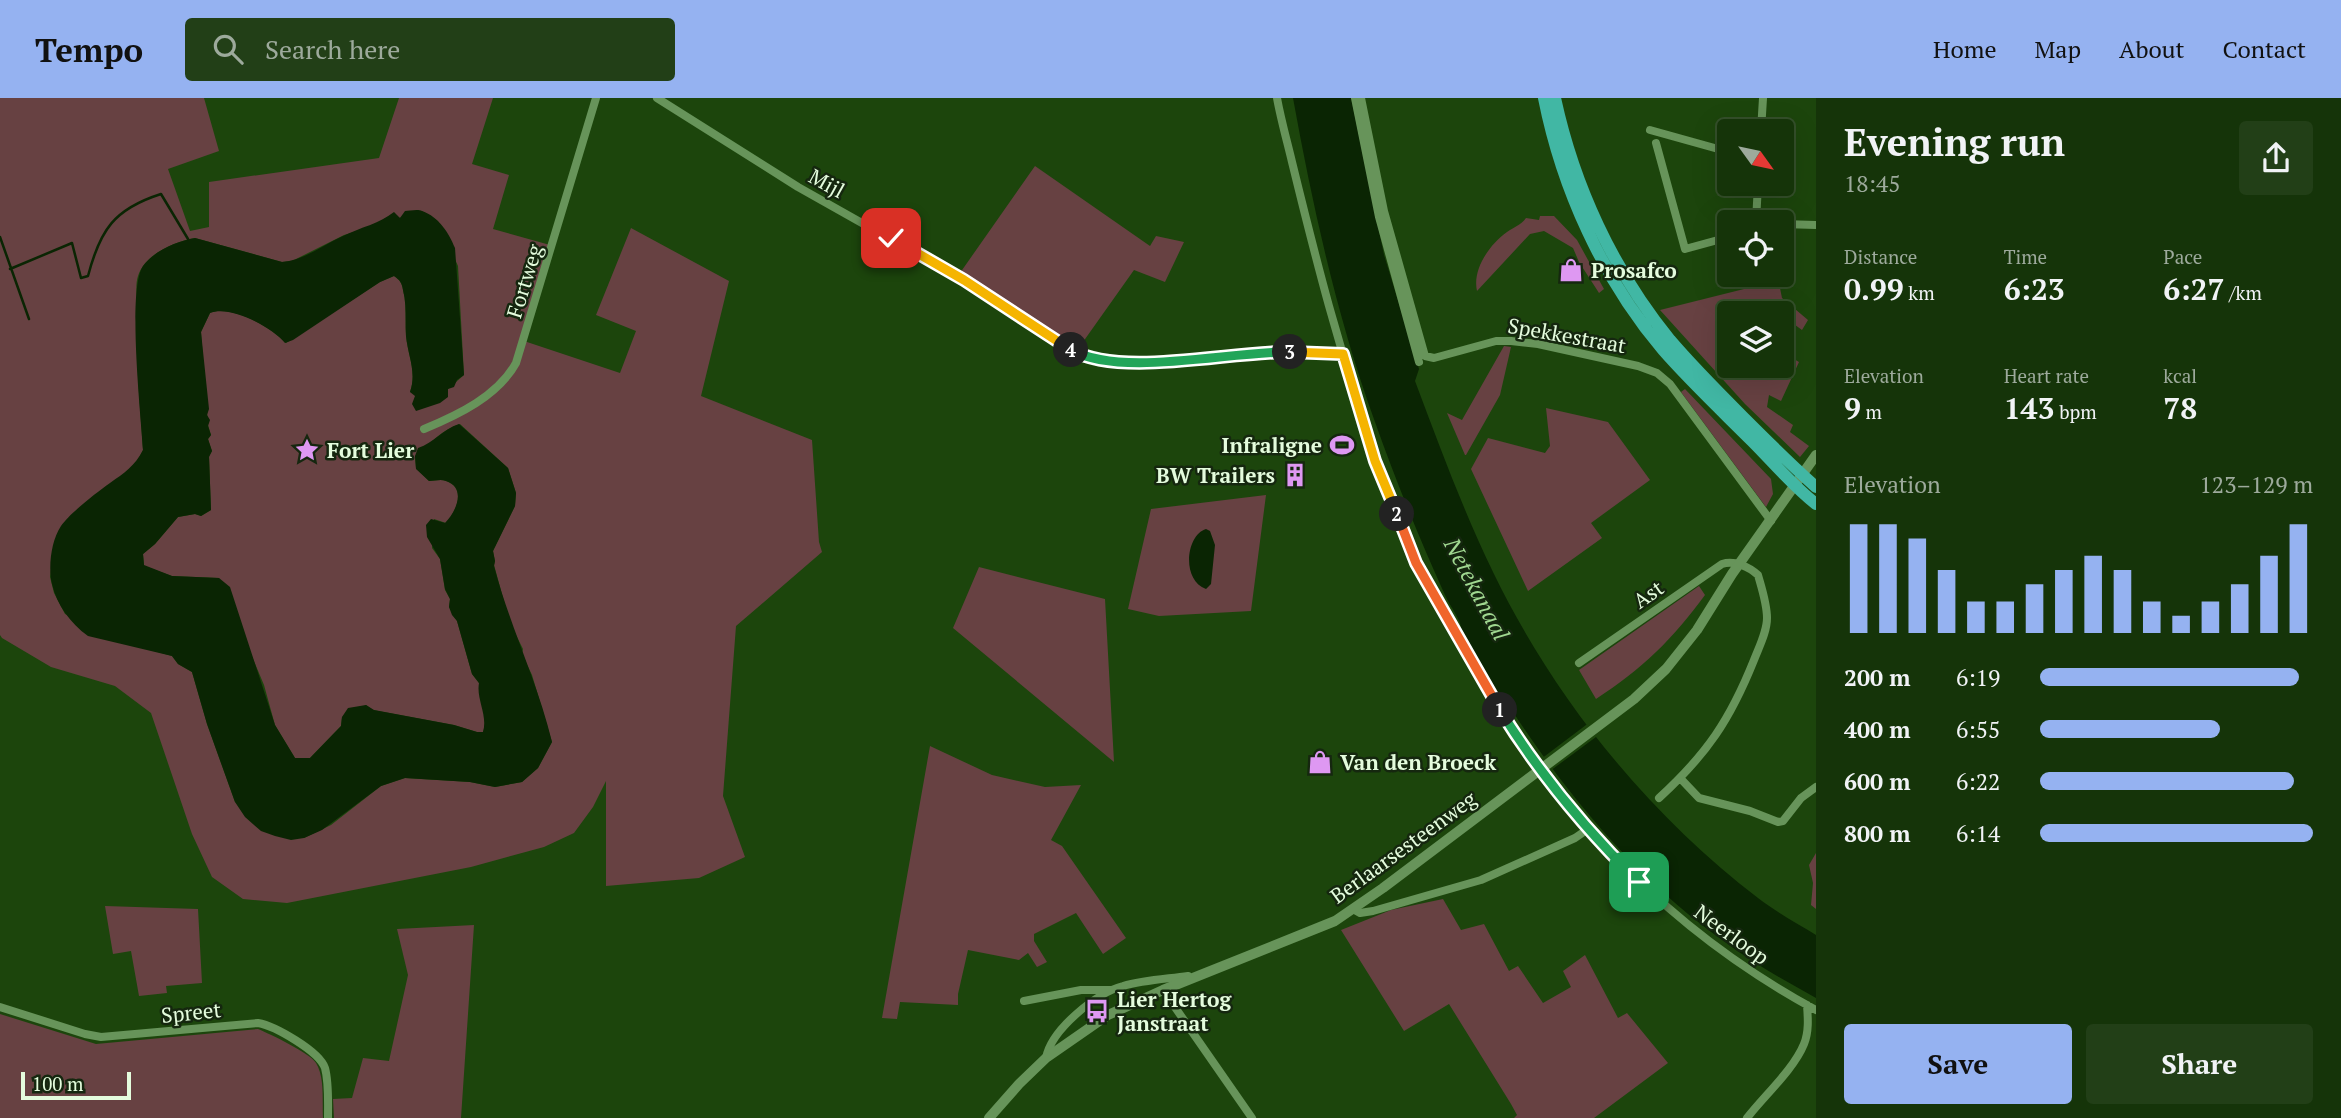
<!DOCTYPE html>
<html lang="en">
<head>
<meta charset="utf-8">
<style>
  body { margin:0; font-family:"PT Serif",serif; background:#223f17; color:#f1f3f6; height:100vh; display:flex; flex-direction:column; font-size:26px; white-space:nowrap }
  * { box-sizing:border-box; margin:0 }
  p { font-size:23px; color:#9daa9c }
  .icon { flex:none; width:38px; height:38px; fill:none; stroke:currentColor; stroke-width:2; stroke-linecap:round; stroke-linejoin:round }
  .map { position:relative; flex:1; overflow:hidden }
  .drawer { display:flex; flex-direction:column; background:#153409; width:525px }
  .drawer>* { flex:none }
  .needle { width:46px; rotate:123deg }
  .tools { position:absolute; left:1717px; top:21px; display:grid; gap:14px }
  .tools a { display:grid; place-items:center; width:77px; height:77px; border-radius:7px; background:#153409; box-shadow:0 7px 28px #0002,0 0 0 2px #344f2a; font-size:35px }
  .scale { position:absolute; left:21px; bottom:18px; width:110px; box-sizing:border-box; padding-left:7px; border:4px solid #e4fcdd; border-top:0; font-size:19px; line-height:24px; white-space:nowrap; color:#e4fcdd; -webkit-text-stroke:5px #15270f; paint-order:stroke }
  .pin { position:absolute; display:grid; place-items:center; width:60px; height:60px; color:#fff; margin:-30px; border-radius:14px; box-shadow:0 4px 10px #0006 }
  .km { position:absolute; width:35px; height:35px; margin:-18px; border-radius:50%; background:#222; color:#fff; font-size:19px; line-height:35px; text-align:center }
  .round { display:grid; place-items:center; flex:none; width:74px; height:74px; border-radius:7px; background:#223f17 }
  .head { display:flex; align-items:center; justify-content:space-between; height:119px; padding:0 28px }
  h1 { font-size:38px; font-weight:800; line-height:52px }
  .stats { display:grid; grid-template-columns:repeat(3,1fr); gap:10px; height:119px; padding:7px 28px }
  .stats div { display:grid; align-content:center }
  .stats b { font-size:30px; font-weight:800 }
  .stats small { font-size:19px; font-weight:400 }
  .stats p { font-size:19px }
  .chart { height:196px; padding:14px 28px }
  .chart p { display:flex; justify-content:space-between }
  .chart svg { width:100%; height:126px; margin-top:7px; stroke:#95b2f1; stroke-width:6 }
  .button { display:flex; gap:14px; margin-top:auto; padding:14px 28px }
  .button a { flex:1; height:80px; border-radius:7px; background:#95b2f1; color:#111; font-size:28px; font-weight:800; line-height:80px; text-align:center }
  .button a+a { background:#223f17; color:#f1f3f6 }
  ul { padding:0 28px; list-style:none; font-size:23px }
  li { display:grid; grid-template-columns:112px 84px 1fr; align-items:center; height:52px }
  li i { height:18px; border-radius:9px; background:#95b2f1 }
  header { display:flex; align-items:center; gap:42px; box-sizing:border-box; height:98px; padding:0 35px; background:#95b2f1; color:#111 }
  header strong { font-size:33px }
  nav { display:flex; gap:38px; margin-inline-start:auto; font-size:24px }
  .search { width:490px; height:63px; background:#223f17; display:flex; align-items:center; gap:18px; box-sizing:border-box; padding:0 24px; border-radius:7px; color:#9daa9c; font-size:26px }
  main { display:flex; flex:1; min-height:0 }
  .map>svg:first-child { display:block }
  .green { fill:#674142; fill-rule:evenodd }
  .water { fill:#0a2503 }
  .pier { fill:#1c450c }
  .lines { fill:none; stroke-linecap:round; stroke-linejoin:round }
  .stream { stroke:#0a2503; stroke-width:2.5 }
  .minor { stroke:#67945a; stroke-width:8 }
  .tertiary { stroke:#67945a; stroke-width:10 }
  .primary { stroke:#41b7a4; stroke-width:12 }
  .split-1-casing { stroke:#fff; stroke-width:14 }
  .split-2-casing { stroke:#fff; stroke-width:14 }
  .split-3-casing { stroke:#fff; stroke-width:14 }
  .split-4-casing { stroke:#fff; stroke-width:14 }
  .split-5-casing { stroke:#fff; stroke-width:14 }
  .split-1 { stroke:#22a559; stroke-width:9 }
  .split-2 { stroke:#f0652b; stroke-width:9 }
  .split-3 { stroke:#f5b400; stroke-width:9 }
  .split-4 { stroke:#22a559; stroke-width:9 }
  .split-5 { stroke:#f5b400; stroke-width:9 }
  .labels { text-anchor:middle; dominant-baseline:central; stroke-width:5; stroke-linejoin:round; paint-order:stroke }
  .street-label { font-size:21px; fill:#e4fcdd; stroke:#15270f }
  .poi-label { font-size:21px; font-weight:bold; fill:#e4fcdd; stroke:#15270f; text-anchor:start }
  .water-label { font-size:23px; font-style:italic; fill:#a0d890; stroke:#15270f }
</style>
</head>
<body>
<header>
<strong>Tempo</strong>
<div class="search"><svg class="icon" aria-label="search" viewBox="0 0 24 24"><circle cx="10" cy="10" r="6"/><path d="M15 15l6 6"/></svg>Search here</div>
<nav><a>Home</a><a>Map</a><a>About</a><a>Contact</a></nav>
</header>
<main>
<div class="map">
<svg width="1816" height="1020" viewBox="0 0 1816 1020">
  <rect width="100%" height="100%" fill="#1c450c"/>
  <!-- green -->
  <path class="green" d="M0,0H204L219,53L168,71L190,133L209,129V84L379,60L399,0H493L472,66L509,77L493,131L550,147L524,243L620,275L636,233L596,217L631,130L729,183L701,298L812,342L819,444L822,454L736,528L723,698L745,759L699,780L606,788V683L593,709L574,735L544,749L471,769L287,805L243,801L212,779L192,736L151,615L115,588L51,569L2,540L0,537ZM422,113L438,123L458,168L464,277L448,291V299L410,294C417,274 408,258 406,238C405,223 407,207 403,192C402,185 400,182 394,178L380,184L286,245C271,229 231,206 210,215L201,234L208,327L211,337L208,341L212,353L209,358L211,412L201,418L195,416L178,419L155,446L143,456L144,468L172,478L219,480L264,587L275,627L295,660H310L341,628L342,619L366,607L373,612L454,627L477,634H483L486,625L479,585L472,576L457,523L449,509L450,501L445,492L440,461L432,450L434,421L446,425C456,414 467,390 446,383C441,381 434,383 429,383L416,370L415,358C430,346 441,332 460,326L508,370L516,395L515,408L493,453L495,463L494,467L510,525L523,551L522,556L532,577L552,644L538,670L522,684L495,689L470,684L405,680L381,688L331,727L304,740L235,704L207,626L192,574L178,566L172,558L140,549L65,516L54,495L50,479L55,442L86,405L128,373L138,362L143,352C140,305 135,257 137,210C137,200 135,187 138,178C145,156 174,144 195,140L282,164L292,163L344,137L371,129L394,115L399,120Z
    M1035,68L1150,148L1156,138L1184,144L1165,184L1134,172L1078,251L960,175Z
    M1540,118H1554L1577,142L1604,191L1599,195L1579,164L1573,150L1544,133L1530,136L1477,193C1472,171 1490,146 1507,134C1514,129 1521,127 1526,120L1539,122Z
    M1779,185L1782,200L1808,222L1802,232L1769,208L1767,215H1729V268H1782V254L1799,264L1781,303L1769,297L1767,309L1793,327L1790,334L1809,348L1800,359L1745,306L1660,212L1760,187Z
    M1504,248L1511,249L1500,297L1466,357H1465L1447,315L1462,322Z
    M1685,291L1771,381L1773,396L1766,409L1681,294Z
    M1546,310L1608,324L1650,382L1591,425L1602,440L1528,493L1471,371L1488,340L1545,355L1550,348Z
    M1266,397L1251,513L1159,518L1128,511L1151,411Z
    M979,469L1105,501L1114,664L953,530Z
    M1699,488L1705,497C1673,541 1642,571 1596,601L1579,572Z
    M930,648L992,677L1045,689L1081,687L1051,742L1062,748L1126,840L1103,856L1076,815L1034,836V843L1047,864L1037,869L1028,855L1019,862L968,852L958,896V907L900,904L897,921L882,920Z
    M1816,755V811L1811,807L1813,785L1809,767Z
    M1443,801L1461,832L1484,826L1509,873L1518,868L1543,905L1571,889L1563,873L1585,857L1618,920L1627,915L1668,965L1594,1020H1514L1517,1017L1511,1006L1449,906L1404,933L1341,832L1391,812Z
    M105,808L198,811L202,885L166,888L167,895L139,898L131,853L113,856Z
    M474,827L461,1020H334L333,1001L352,1000L363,960L389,963L408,877L397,831Z
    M0,916L96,946L258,931C270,936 310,955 316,965C325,979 322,1004 323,1020H0Z"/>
  <!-- water -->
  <path class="water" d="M1293,0H1351L1384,157L1419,271L1415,283C1439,347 1463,412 1493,474C1554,600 1647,715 1758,800C1776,814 1797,825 1816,837V900C1785,883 1753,865 1725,844C1638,783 1566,696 1509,608L1504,606L1462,535C1462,522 1450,509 1445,497C1419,440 1396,383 1375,324C1337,219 1313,110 1293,0Z
    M405,113C409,113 418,111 422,113C439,119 449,135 455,150L464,277L457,282L454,289L448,291V299L440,305L416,313L412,306L415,298L410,294C417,274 408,258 406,238C405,223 407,207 403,192C402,185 400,182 394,178L380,184L293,242L285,245C272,229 230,207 210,215L201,234L209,311L207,317L210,322L208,328L211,337L208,341L212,353L209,359L211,412L201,418L195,416L178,419L155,446L143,456L144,467L172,478L219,480L230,489L275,627L295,660H310L341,628L342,619L348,610L366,607L374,612L454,627L477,634H483C488,617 476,601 479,585L472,576L457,523L452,517L449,509L450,501L445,491L440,461L427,439L426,427L431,421L445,425C456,414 467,390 446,383C441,381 434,383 429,383L416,371L415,358L418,350C434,345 443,331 459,326L508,370L516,395L515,408L493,453L495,463L494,468C510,529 537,582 552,644L538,670L522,684L495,689L470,684L405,680L381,688L322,732L304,740L291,742L275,738L261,733L245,719L235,704L207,626L192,574L178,566L172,558L88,538C70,525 57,507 52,486C48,469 51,443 61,428C70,415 96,395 110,385C124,375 135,368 143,352C141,317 127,192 143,168C154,153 177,143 195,140L282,164C305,162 323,147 343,138C361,129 379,126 394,114L400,120Z
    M1206,431L1210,433L1215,447L1211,486L1206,491C1181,482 1186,437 1206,431Z"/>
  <!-- pier -->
  <path class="pier" d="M1590,624L1600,636L1550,673L1541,661Z"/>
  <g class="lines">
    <!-- stream -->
    <path class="stream" d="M0,139L29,221
      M10,171L72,145L81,180L88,178C100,132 114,111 161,96L188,141"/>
    <!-- minor -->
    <path class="minor" d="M657,0L798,89L963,182L1078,256C1130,275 1192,260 1245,255C1277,252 1311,253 1343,256
      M1277,0C1281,22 1287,43 1292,64C1304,113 1316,161 1329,208C1354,295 1378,382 1416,464C1427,489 1442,512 1456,536C1545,698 1652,823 1816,912
      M1355,0L1379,119L1419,264
      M1361,0L1384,113L1425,258L1434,260L1496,243H1511L1538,246L1638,268L1657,275L1670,286L1771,423
      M1650,32L1729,54
      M1761,33L1763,0
      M1656,45L1685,151L1729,139
      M1756,124L1758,86
      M1782,126L1816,127
      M1749,179V177
      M424,331C458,317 498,298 516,265L596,0
      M1579,565L1722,466C1735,462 1749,469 1758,477C1762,491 1767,506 1767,520C1767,534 1759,549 1754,562C1730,622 1707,656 1659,700
      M1680,680L1699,700L1750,713L1778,724L1783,723L1801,700L1816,689
      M1353,811L1360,815L1373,813L1481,782L1575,740L1588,731
      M1163,892L1252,1020
      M1024,903L1081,892H1111
      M0,909L85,936L101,939L258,925C275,928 319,953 325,970C329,985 328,1004 328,1020
      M1046,960C1051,932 1096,895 1123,888C1144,882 1167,881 1188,878
      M1747,1020C1764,998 1794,971 1804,946C1809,934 1808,920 1807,907"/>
    <!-- tertiary -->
    <path class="tertiary" d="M989,1020L1019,986L1046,960L1108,917L1163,892L1335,823L1383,790L1634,601L1666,571L1697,532L1732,476L1816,357"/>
    <!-- primary -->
    <path class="primary" d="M1544,0C1562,91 1603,181 1663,252C1691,284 1722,313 1752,343C1773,364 1793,388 1816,406
      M1555,0C1574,88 1613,172 1670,242C1693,269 1718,294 1743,319C1767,343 1791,367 1816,389"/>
  </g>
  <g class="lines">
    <!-- split-1 casing -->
    <g class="split-1-casing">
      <path id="split-1" d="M1500,612C1539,675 1586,732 1639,784"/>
    </g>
    <!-- split-2 casing -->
    <g class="split-2-casing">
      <path id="split-2" d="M1397,416L1416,465L1500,612"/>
    </g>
    <!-- split-3 casing -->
    <g class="split-3-casing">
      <path id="split-3" d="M1290,254L1343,256L1375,363L1397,416"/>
    </g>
    <!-- split-4 casing -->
    <g class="split-4-casing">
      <path id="split-4" d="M1071,252C1123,280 1230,253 1290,254"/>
    </g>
    <!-- split-5 casing -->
    <g class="split-5-casing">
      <path id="split-5" d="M891,140L964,182L1071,252"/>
    </g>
    <!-- split-1 -->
    <use href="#split-1" class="split-1"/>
    <!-- split-2 -->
    <use href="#split-2" class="split-2"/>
    <!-- split-3 -->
    <use href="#split-3" class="split-3"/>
    <!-- split-4 -->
    <use href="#split-4" class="split-4"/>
    <!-- split-5 -->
    <use href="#split-5" class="split-5"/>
  </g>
  <!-- icons -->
  <defs>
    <g id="shop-bare" transform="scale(1.89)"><path d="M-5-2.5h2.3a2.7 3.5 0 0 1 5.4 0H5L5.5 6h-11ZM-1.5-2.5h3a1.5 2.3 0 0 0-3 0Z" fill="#de98f2" stroke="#15270f" stroke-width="2.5" paint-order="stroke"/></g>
    <g id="stadium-bare" transform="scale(1.89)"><path d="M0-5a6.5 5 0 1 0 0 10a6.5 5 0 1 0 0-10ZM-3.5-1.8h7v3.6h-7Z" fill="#de98f2" stroke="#15270f" stroke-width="2.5" paint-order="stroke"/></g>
    <g id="sight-bare" transform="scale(1.89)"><path d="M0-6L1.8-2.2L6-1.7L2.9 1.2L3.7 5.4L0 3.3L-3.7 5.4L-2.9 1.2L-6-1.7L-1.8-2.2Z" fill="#de98f2" stroke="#15270f" stroke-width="2.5" paint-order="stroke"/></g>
    <g id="building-bare" transform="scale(1.89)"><path d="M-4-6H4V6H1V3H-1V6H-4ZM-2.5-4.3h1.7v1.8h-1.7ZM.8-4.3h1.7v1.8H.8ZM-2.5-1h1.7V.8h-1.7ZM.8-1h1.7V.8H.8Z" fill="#de98f2" stroke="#15270f" stroke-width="2.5" paint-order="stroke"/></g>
    <g id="bus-bare" transform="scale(1.89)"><path d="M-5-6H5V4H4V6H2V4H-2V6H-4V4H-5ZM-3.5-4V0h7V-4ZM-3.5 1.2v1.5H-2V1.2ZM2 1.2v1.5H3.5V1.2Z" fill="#de98f2" stroke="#15270f" stroke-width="2.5" paint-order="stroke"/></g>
  </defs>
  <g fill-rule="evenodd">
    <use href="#shop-bare" x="1571" y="172"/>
    <use href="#stadium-bare" x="1342" y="347"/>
    <use href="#sight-bare" x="307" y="352"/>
    <use href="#building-bare" x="1295" y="377"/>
    <use href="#shop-bare" x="1320" y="664"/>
    <use href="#bus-bare" x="1097" y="913"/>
  </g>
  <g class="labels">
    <!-- street labels -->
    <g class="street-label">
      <text transform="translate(827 85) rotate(29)">Mijl</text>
      <text transform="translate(524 183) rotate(-73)">Fortweg</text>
      <text transform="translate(1567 237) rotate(10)">Spekkestraat</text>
      <text transform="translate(1648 496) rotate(-35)">Ast</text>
      <text transform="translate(1403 749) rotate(-36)">Berlaarsesteenweg</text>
      <text transform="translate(1732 836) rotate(36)">Neerloop</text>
      <text transform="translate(191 914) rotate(-6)">Spreet</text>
    </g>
    <!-- poi labels -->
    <g class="poi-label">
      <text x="1591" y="172">Prosafco</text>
      <text x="1322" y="347" text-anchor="end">Infraligne</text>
      <text x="327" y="352">Fort Lier</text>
      <text x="1275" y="377" text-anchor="end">BW Trailers</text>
      <text x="1340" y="664">Van den Broeck</text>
      <text x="1117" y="901">Lier Hertog<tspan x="1117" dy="24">Janstraat</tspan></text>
    </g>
    <!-- water labels -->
    <g class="water-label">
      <text transform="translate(1477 491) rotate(62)">Netekanaal</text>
    </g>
  </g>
</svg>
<div class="tools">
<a><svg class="needle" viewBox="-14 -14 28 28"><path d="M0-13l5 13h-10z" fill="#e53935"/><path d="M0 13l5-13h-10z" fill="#9daa9c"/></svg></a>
<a><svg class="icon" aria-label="locate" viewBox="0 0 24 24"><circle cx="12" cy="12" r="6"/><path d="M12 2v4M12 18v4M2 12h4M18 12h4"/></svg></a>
<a><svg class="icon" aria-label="layers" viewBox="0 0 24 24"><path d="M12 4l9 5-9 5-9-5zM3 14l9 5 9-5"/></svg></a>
</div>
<div class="scale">100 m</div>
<div class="pin" style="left:1639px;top:784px;background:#1e9e55"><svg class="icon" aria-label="arrive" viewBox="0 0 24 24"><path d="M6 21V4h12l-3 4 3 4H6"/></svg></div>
<div class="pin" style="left:891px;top:140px;background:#d93025"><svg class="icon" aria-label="check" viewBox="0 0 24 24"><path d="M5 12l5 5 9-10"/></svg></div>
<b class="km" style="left:1500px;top:612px">1</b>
<b class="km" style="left:1397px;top:416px">2</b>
<b class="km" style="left:1290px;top:254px">3</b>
<b class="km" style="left:1071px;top:252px">4</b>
</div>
<section class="drawer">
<div class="head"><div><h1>Evening run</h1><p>18:45</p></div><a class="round"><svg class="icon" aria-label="share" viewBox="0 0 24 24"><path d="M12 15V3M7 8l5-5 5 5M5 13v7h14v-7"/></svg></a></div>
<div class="stats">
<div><p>Distance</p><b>0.99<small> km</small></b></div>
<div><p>Time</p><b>6:23</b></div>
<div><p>Pace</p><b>6:27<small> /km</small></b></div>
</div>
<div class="stats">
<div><p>Elevation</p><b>9<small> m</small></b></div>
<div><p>Heart rate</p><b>143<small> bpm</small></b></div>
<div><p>kcal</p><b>78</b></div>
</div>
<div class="chart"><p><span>Elevation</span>123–129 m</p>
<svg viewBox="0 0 160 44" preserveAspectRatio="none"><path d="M5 44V6M15 44V6M25 44V11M35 44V22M45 44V33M55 44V33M65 44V27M75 44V22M85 44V17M95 44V22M105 44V33M115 44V38M125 44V33M135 44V27M145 44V17M155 44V6"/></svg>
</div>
<ul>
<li><b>200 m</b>6:19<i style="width:95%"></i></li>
<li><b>400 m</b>6:55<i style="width:66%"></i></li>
<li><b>600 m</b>6:22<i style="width:93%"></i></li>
<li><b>800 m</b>6:14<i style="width:100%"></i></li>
</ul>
<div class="button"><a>Save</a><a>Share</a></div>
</section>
</main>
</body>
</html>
